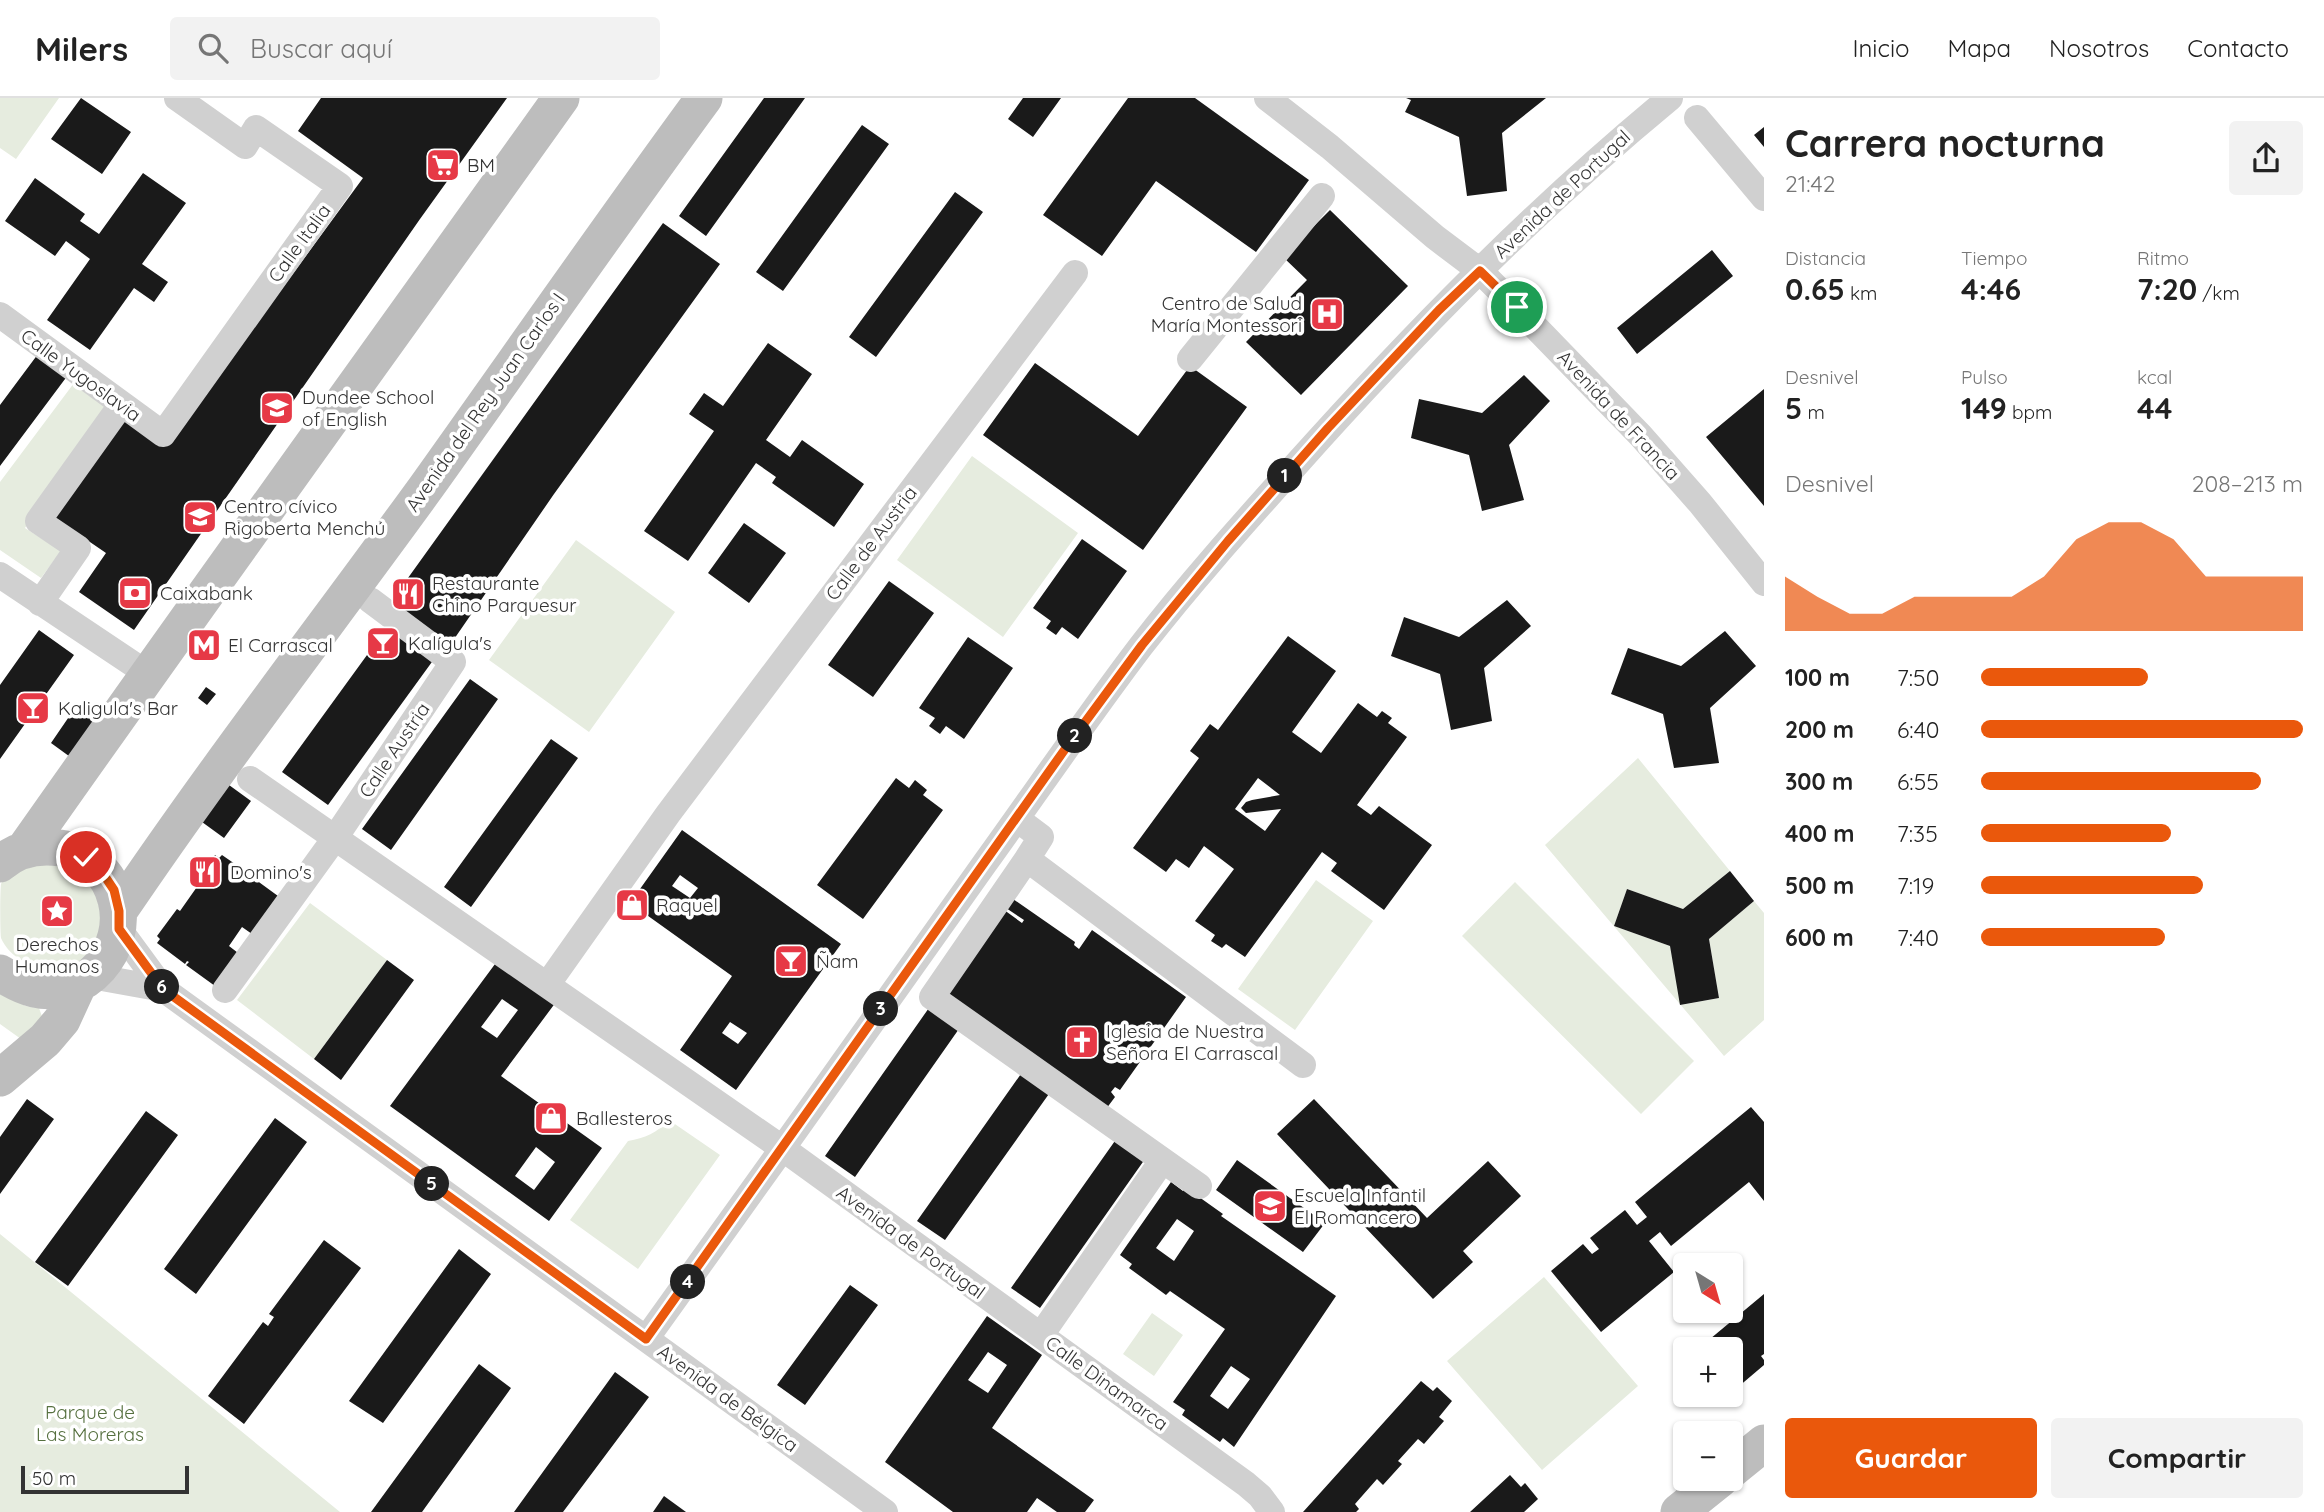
<!DOCTYPE html>
<html lang="es">
<head>
<meta charset="utf-8">
<style>
  body { margin:0; font-family:Quicksand,sans-serif; background:#f2f2f2; color:#222; height:100vh; display:flex; flex-direction:column; font-size:26px; white-space:nowrap }
  * { box-sizing:border-box; margin:0 }
  p { font-size:23px; color:#767676 }
  .icon { flex:none; width:38px; height:38px; fill:none; stroke:currentColor; stroke-width:2; stroke-linecap:round; stroke-linejoin:round }
  .map { position:relative; flex:1; overflow:hidden }
  .details { display:flex; flex-direction:column; background:#fff; width:560px }
  .details>* { flex:none }
  .needle { width:46px; rotate:143deg }
  .buttons { position:absolute; left:1673px; top:1155px; display:grid; gap:14px }
  .buttons a { display:grid; place-items:center; width:70px; height:70px; border-radius:7px; background:#fff; box-shadow:0 2px 5px #0004; font-size:35px }
  .scale { position:absolute; left:21px; bottom:18px; width:168px; box-sizing:border-box; padding-left:7px; border:4px solid #333; border-top:0; font-size:19px; line-height:24px; white-space:nowrap; color:#333; -webkit-text-stroke:5px #fff; paint-order:stroke }
  .pin { position:absolute; display:grid; place-items:center; width:60px; height:60px; color:#fff; margin:-30px; border:4px solid #fff; border-radius:50%; box-shadow:0 2px 7px #0007 }
  .km { position:absolute; width:35px; height:35px; margin:-18px; border-radius:50%; background:#222; color:#fff; font-size:19px; line-height:35px; text-align:center }
  .round { display:grid; place-items:center; flex:none; width:74px; height:74px; border-radius:7px; background:#f2f2f2 }
  .head { display:flex; align-items:center; justify-content:space-between; height:119px; padding:0 21px }
  h1 { font-size:38px; font-weight:700; line-height:52px }
  .stats { display:grid; grid-template-columns:repeat(3,1fr); gap:10px; height:119px; padding:7px 21px }
  .stats div { display:grid; align-content:center }
  .stats b { font-size:30px; font-weight:700 }
  .stats small { font-size:19px; font-weight:400 }
  .stats p { font-size:19px }
  .chart { height:196px; padding:14px 21px }
  .chart p { display:flex; justify-content:space-between }
  .chart svg { width:100%; height:126px; margin-top:7px; fill:#ea580c; opacity:.7 }
  .primary-button { display:flex; gap:14px; margin-top:auto; padding:14px 21px }
  .primary-button a { flex:1; height:80px; border-radius:7px; background:#ea580c; color:#fff; font-size:28px; font-weight:700; line-height:80px; text-align:center }
  .primary-button a+a { background:#f2f2f2; color:#222 }
  ul { padding:0 21px; list-style:none; font-size:23px }
  li { display:grid; grid-template-columns:112px 84px 1fr; align-items:center; height:52px }
  li i { height:18px; border-radius:9px; background:#ea580c }
  header { display:flex; align-items:center; gap:42px; box-sizing:border-box; height:98px; padding:0 35px; background:#fff; border-bottom:2px solid #e0e0e0 }
  header strong { font-size:33px }
  nav { display:flex; gap:38px; margin-inline-start:auto; font-size:24px }
  .search { width:490px; height:63px; background:#f2f2f2; display:flex; align-items:center; gap:18px; box-sizing:border-box; padding:0 24px; border-radius:7px; color:#767676; font-size:26px }
  main { display:flex; flex:1; min-height:0 }
  .map>svg:first-child { display:block }
  .green { fill:#e6ecdf }
  .building { fill:#1a1a1a; fill-rule:evenodd }
  .lines { fill:none; stroke-linecap:round; stroke-linejoin:round }
  .street { stroke:#d0d0d0; stroke-width:26 }
  .secondary { stroke:#bdbdbd; stroke-width:37 }
  .route-casing { stroke:#fff; stroke-width:14 }
  .route { stroke:#ea580c; stroke-width:9 }
  .labels { text-anchor:middle; dominant-baseline:central; stroke-width:7; stroke-linejoin:round; paint-order:stroke }
  .poi-label { font-size:19px; fill:#333; stroke:#fff; text-anchor:start }
  .street-label { font-size:19px; fill:#333; stroke:#fff }
  .park-label { font-size:19px; fill:#56703f; stroke:#fff }
</style>
</head>
<body>
<header>
<strong>Milers</strong>
<div class="search"><svg class="icon" aria-label="search" viewBox="0 0 24 24"><circle cx="10" cy="10" r="6"/><path d="M15 15l6 6"/></svg>Buscar aquí</div>
<nav><a>Inicio</a><a>Mapa</a><a>Nosotros</a><a>Contacto</a></nav>
</header>
<main>
<div class="map">
<svg width="1764" height="1414" viewBox="0 0 1764 1414">
  <rect width="100%" height="100%" fill="#fff"/>
  <!-- green -->
  <path class="green" d="M0,0H59L16,61L0,50Z
    M74,285L110,311L25,430L61,453L41,480L0,452V384Z
    M972,358L1078,435L1003,539L897,462Z
    M576,442L675,514L589,634L489,562Z
    M1638,660L1730,773L1683,811L1627,791L1614,828L1670,848L1681,907L1719,900L1709,841L1754,803L1764,815V922L1724,958L1545,747Z
    M19,765L88,767L106,835C98,843 90,857 81,863C56,880 13,868 1,840C0,832 0,794 1,786C5,777 12,772 19,765Z
    M1316,782L1373,823L1295,932L1238,891Z
    M1515,784L1694,963L1641,1016L1462,838Z
    M310,805L387,862L314,961L237,902Z
    M0,896L26,908L39,910L44,924L28,946L0,926Z
    M669,1022L720,1057L638,1171L570,1122L628,1043C645,1040 657,1035 669,1022Z
    M0,1136L340,1414H0Z
    M1544,1179L1638,1288L1542,1372L1447,1263Z
    M1152,1215L1183,1237L1154,1278L1123,1256Z"/>
  <!-- building -->
  <path class="building" d="M81,0L131,34L102,76L51,41Z
    M321,0H507L420,121L134,532L79,494L106,455L52,418L124,316L168,346L363,80L298,33Z
    M764,0H805L706,138L679,118Z
    M1023,0H1061L1033,39L1008,21Z
    M1128,0H1195L1309,82L1256,154L1156,83L1102,158L1043,117Z
    M1406,0H1546L1502,35L1507,93L1467,98L1459,39L1405,14L1411,2Z
    M862,27L889,46L783,193L756,174Z
    M1764,29V49L1754,37Z
    M143,75L186,105L142,166L168,184L154,204L134,190L90,252L47,222L90,161L66,143L55,158L5,123L35,80L85,116L80,123L99,136Z
    M955,94L983,114L876,259L849,239Z
    M1330,112L1408,188L1301,297L1246,244L1307,182L1283,159Z
    M663,125L720,166L554,396L450,547L390,505Z
    M1712,152L1733,178L1637,256L1617,230Z
    M768,245L812,276L766,342L790,359L802,342L864,386L834,429L772,385L776,379L756,365L688,463L644,433L714,333L689,316L704,295L723,308Z
    M38,256L68,277L0,368V307Z
    M1035,265L1138,338L1190,268L1247,309L1143,452L983,337Z
    M1524,277L1550,303L1509,347L1524,402L1482,413L1469,357L1411,340L1419,301L1482,315Z
    M1764,291V408L1706,339Z
    M744,425L786,455L749,505L708,475Z
    M1082,441L1127,473L1078,541L1062,529L1056,537L1046,530L1051,523L1033,510Z
    M889,483L934,515L873,599L828,567Z
    M1507,502L1531,528L1484,570L1492,623L1451,632L1440,576L1391,558L1404,519L1459,539Z
    M391,524L437,557L328,707L282,674Z
    M39,532L74,557L0,661V587Z
    M1725,533L1756,568L1710,610L1719,665L1674,670L1663,616L1611,596L1628,550L1681,568Z
    M1288,538L1336,573L1292,634L1321,655L1358,605L1377,619L1382,613L1392,620L1388,625L1407,639L1357,707L1371,717L1379,708L1432,747L1384,812L1331,773L1337,765L1322,754L1245,859L1226,846L1222,850L1211,843L1215,837L1195,823L1234,771L1204,748L1189,770L1176,761L1166,774L1133,750L1199,660L1190,653L1210,626L1218,632ZM1258,680L1280,697L1252,702L1246,704L1241,710L1246,715L1281,711L1265,733L1235,711Z
    M968,539L1013,570L964,641L946,628L940,636L929,628L935,620L919,610Z
    M470,581L498,601L391,752L362,731Z
    M206,589L216,596L207,607L198,600Z
    M77,607L99,623L73,661L51,645Z
    M551,641L578,660L471,809L444,789Z
    M896,680L909,690L915,682L927,692L923,697L943,712L863,821L817,787Z
    M229,687L251,703L224,740L202,724Z
    M682,732L841,846L736,992L680,952L732,878L630,805ZM680,777L698,790L690,800L672,788ZM730,924L747,935L738,946L722,935Z
    M215,757L219,760L222,757L248,775L245,779L249,782L252,779L278,798L252,836L242,829L229,848L242,858L215,888L186,867L189,864L187,863L185,866L157,845L160,841L157,838L177,811L180,813L199,786L196,784Z
    M1730,773L1754,803L1709,841L1719,900L1680,907L1670,848L1614,828L1627,791L1683,811Z
    M1013,801L1075,844L1074,847L1079,851L1092,832L1186,899L1120,992L1115,989L1111,994L1115,999L1106,1011L940,894L1000,809L1022,825L1024,822L1006,810Z
    M387,862L414,882L341,982L314,961Z
    M498,862L556,904L501,978L602,1050L549,1123L390,1008ZM502,901L518,912L497,940L481,929ZM536,1049L555,1064L534,1092L515,1078Z
    M931,907L961,928L855,1079L825,1058Z
    M1023,973L1051,993L945,1142L917,1123Z
    M27,1001L54,1021L0,1096V1039Z
    M1314,1001L1427,1120L1488,1063L1521,1098L1463,1153L1473,1164L1433,1201L1277,1036Z
    M1751,1009L1764,1024V1103L1749,1084L1671,1148L1660,1134L1649,1143L1674,1174L1601,1234L1551,1173L1583,1146L1592,1156L1599,1151L1590,1140L1625,1112L1637,1127L1647,1119L1635,1104Z
    M146,1013L178,1037L68,1188L35,1164Z
    M275,1020L307,1044L196,1196L164,1171Z
    M1117,1040L1145,1061L1040,1210L1011,1190Z
    M1237,1062L1325,1125L1303,1154L1216,1092Z
    M1171,1084L1183,1093L1185,1089L1223,1116L1221,1118L1336,1198L1234,1349L1223,1340L1220,1344L1182,1317L1185,1312L1173,1304L1225,1231L1170,1193L1166,1197L1129,1170L1132,1166L1120,1157ZM1177,1121L1194,1133L1174,1163L1156,1150ZM1231,1268L1250,1281L1228,1311L1210,1298Z
    M324,1142L361,1170L244,1326L208,1298L263,1224L268,1228L274,1219L269,1216Z
    M459,1151L491,1176L383,1325L349,1303Z
    M850,1187L878,1207L805,1307L777,1287Z
    M1764,1196V1256L1761,1258L1764,1262V1267L1731,1295V1251H1698Z
    M987,1218L1042,1257L992,1330L1094,1402L1085,1414H1057L1037,1400L1027,1414H953L885,1364ZM988,1254L1007,1267L988,1295L968,1282Z
    M479,1266L511,1290L422,1414H371Z
    M615,1274L649,1299L563,1414H514Z
    M1421,1283L1433,1293L1437,1289L1452,1303L1439,1319L1444,1323L1424,1346L1418,1341L1398,1363L1402,1366L1383,1387L1377,1381L1355,1406L1359,1411L1356,1414H1303Z
    M1706,1297H1728L1715,1308Z
    M1510,1377L1521,1389L1525,1385L1538,1401L1524,1414H1470Z
    M664,1398L686,1414H653Z"/>
  <g class="lines">
    <!-- street -->
    <path class="street" d="M1267,0L1330,49L1435,139L1480,173L1517,210L1641,338L1700,405L1764,485
      M1697,20L1764,100
      M0,217L163,336L340,88L256,30L245,48L177,0
      M1190,261L1322,98
      M0,477L133,566
      M40,505L78,450L38,423L121,307
      M250,681L782,1050L1246,1386L1260,1398L1272,1414
      M1017,721L1041,739L1027,761L1303,967
      M1027,761L932,899L1199,1088
      M119,831L163,891L885,1414
      M91,878L163,891
      M547,887L668,716L1075,175
      M225,892L335,740L453,564L370,502
      M1041,1237L1162,1063
      M646,1241C760,1083 872,924 985,765C1037,693 1087,619 1141,548C1189,486 1242,427 1294,369C1411,238 1534,112 1670,0"/>
    <!-- secondary -->
    <path class="secondary" d="M24,752C201,500 382,251 561,0
      M0,766C17,751 38,747 60,750C75,752 87,760 98,770C107,778 113,790 116,802C129,851 86,903 34,891C21,888 11,882 0,875
      M119,813C217,668 324,530 427,388C519,259 610,128 704,0
      M0,980L45,942L62,922L79,885
      M1731,1372L1764,1345
      M1679,1414L1720,1381"/>
  </g>
  <g class="lines">
    <!-- route casing -->
    <g class="route-casing">
      <path id="route" d="M86,759L102,774L114,792L119,813V831L163,891L646,1241L1063,654L1142,547L1228,443L1328,330L1439,212L1480,173L1517,209"/>
    </g>
    <!-- route -->
    <use href="#route" class="route"/>
  </g>
  <!-- icons -->
  <defs>
    <g id="supermarket-square" transform="scale(1.75)"><rect x="-9" y="-9" width="18" height="18" rx="4" fill="#e63946" stroke="#fff"/><path d="M-6-5.5h2.5l.6 2H6L4.5 2H-2.5L-4.4-4H-6ZM-1.5 3.2a1.3 1.3 0 1 0 .1 0ZM3 3.2a1.3 1.3 0 1 0 .1 0Z" fill="#fff"/></g>
    <g id="hospital-square" transform="scale(1.75)"><rect x="-9" y="-9" width="18" height="18" rx="4" fill="#e63946" stroke="#fff"/><path d="M-5-5h3v3.5h4V-5h3V5h-3V1.5h-4V5h-3Z" fill="#fff"/></g>
    <g id="school-square" transform="scale(1.75)"><rect x="-9" y="-9" width="18" height="18" rx="4" fill="#e63946" stroke="#fff"/><path d="M0-5L7-2L0 1L-7-2ZM-4 1L0 2.5L4 1V4Q0 6-4 4Z" fill="#fff"/></g>
    <g id="bank-square" transform="scale(1.75)"><rect x="-9" y="-9" width="18" height="18" rx="4" fill="#e63946" stroke="#fff"/><path d="M-6-4H6V4H-6ZM0-2.3a2.3 2.3 0 1 0 0 4.6a2.3 2.3 0 1 0 0-4.6Z" fill="#fff"/></g>
    <g id="restaurant-square" transform="scale(1.75)"><rect x="-9" y="-9" width="18" height="18" rx="4" fill="#e63946" stroke="#fff"/><path d="M-5-6h1v4h1v-4h1v4h1v-4h1v5L-1.5 .5V6h-2V.5L-5-1ZM5-6V6H3V1.5H1.5Q1.5-4 5-6Z" fill="#fff"/></g>
    <g id="bar-square" transform="scale(1.75)"><rect x="-9" y="-9" width="18" height="18" rx="4" fill="#e63946" stroke="#fff"/><path d="M-6-5H6L.8 .8V4.5H3.5V6h-7V4.5H-.8V.8Z" fill="#fff"/></g>
    <g id="metro-square" transform="scale(1.75)"><rect x="-9" y="-9" width="18" height="18" rx="4" fill="#e63946" stroke="#fff"/><path d="M-5.5 5V-5H-3L0 0L3-5H5.5V5H3V-.5L0 4L-3-.5V5Z" fill="#fff"/></g>
    <g id="shop-square" transform="scale(1.75)"><rect x="-9" y="-9" width="18" height="18" rx="4" fill="#e63946" stroke="#fff"/><path d="M-5-2.5h2.3a2.7 3.5 0 0 1 5.4 0H5L5.5 6h-11ZM-1.5-2.5h3a1.5 2.3 0 0 0-3 0Z" fill="#fff"/></g>
    <g id="sight-square" transform="scale(1.75)"><rect x="-9" y="-9" width="18" height="18" rx="4" fill="#e63946" stroke="#fff"/><path d="M0-6L1.8-2.2L6-1.7L2.9 1.2L3.7 5.4L0 3.3L-3.7 5.4L-2.9 1.2L-6-1.7L-1.8-2.2Z" fill="#fff"/></g>
    <g id="church-square" transform="scale(1.75)"><rect x="-9" y="-9" width="18" height="18" rx="4" fill="#e63946" stroke="#fff"/><path d="M-1.2-6h2.4v3.5h3.3v2.4h-3.3V6h-2.4V-.1h-3.3v-2.4h3.3Z" fill="#fff"/></g>
  </defs>
  <g fill-rule="evenodd">
    <use href="#supermarket-square" x="443" y="67"/>
    <use href="#hospital-square" x="1327" y="216"/>
    <use href="#school-square" x="277" y="310"/>
    <use href="#school-square" x="200" y="419"/>
    <use href="#bank-square" x="135" y="495"/>
    <use href="#restaurant-square" x="408" y="496"/>
    <use href="#bar-square" x="383" y="545"/>
    <use href="#metro-square" x="204" y="547"/>
    <use href="#bar-square" x="33" y="610"/>
    <use href="#restaurant-square" x="205" y="774"/>
    <use href="#shop-square" x="632" y="807"/>
    <use href="#sight-square" x="57" y="813"/>
    <use href="#bar-square" x="791" y="863"/>
    <use href="#church-square" x="1082" y="944"/>
    <use href="#shop-square" x="551" y="1020"/>
    <use href="#school-square" x="1270" y="1108"/>
  </g>
  <g class="labels">
    <!-- poi labels -->
    <g class="poi-label">
      <text x="467" y="67">BM</text>
      <text x="1302" y="205" text-anchor="end">Centro de Salud<tspan x="1302" dy="22">María Montessori</tspan></text>
      <text x="302" y="299">Dundee School<tspan x="302" dy="22">of English</tspan></text>
      <text x="224" y="408">Centro cívico<tspan x="224" dy="22">Rigoberta Menchú</tspan></text>
      <text x="432" y="485">Restaurante<tspan x="432" dy="22">Chino Parquesur</tspan></text>
      <text x="160" y="495">Caixabank</text>
      <text x="408" y="545">Kalígula's</text>
      <text x="228" y="547">El Carrascal</text>
      <text x="58" y="610">Kaligula's Bar</text>
      <text x="230" y="774">Domino's</text>
      <text x="656" y="807">Raquel</text>
      <text x="57" y="846" text-anchor="middle">Derechos<tspan x="57" dy="22">Humanos</tspan></text>
      <text x="816" y="863">Ñam</text>
      <text x="1106" y="933">Iglesia de Nuestra<tspan x="1106" dy="22">Señora El Carrascal</tspan></text>
      <text x="576" y="1020">Ballesteros</text>
      <text x="1294" y="1097">Escuela Infantil<tspan x="1294" dy="22">El Romancero</tspan></text>
    </g>
    <!-- street labels -->
    <g class="street-label">
      <text transform="translate(1562 96) rotate(-43)">Avenida de Portugal</text>
      <text transform="translate(299 145) rotate(-54)">Calle Italia</text>
      <text transform="translate(81 277) rotate(36)">Calle Yugoslavia</text>
      <text transform="translate(485 304) rotate(-55)">Avenida del Rey Juan Carlos I</text>
      <text transform="translate(1619 317) rotate(47)">Avenida de Francia</text>
      <text transform="translate(871 445) rotate(-53)">Calle de Austria</text>
      <text transform="translate(394 652) rotate(-56)">Calle Austria</text>
      <text transform="translate(911 1144) rotate(36)">Avenida de Portugal</text>
      <text transform="translate(1107 1285) rotate(36)">Calle Dinamarca</text>
      <text transform="translate(728 1300) rotate(36)">Avenida de Bélgica</text>
    </g>
    <!-- park labels -->
    <g class="park-label">
      <text x="90" y="1314">Parque de<tspan x="90" dy="22">Las Moreras</tspan></text>
    </g>
  </g>
</svg>
<div class="buttons">
<a><svg class="needle" viewBox="-14 -14 28 28"><path d="M0-13l5 13h-10z" fill="#e53935"/><path d="M0 13l5-13h-10z" fill="#767676"/></svg></a>
<a>+</a>
<a>−</a>
</div>
<div class="scale">50 m</div>
<div class="pin" style="left:1517px;top:209px;background:#1e9e55"><svg class="icon" aria-label="arrive" viewBox="0 0 24 24"><path d="M6 21V4h12l-3 4 3 4H6"/></svg></div>
<div class="pin" style="left:86px;top:759px;background:#d93025"><svg class="icon" aria-label="check" viewBox="0 0 24 24"><path d="M5 12l5 5 9-10"/></svg></div>
<b class="km" style="left:1285px;top:378px">1</b>
<b class="km" style="left:1075px;top:638px">2</b>
<b class="km" style="left:881px;top:911px">3</b>
<b class="km" style="left:688px;top:1184px">4</b>
<b class="km" style="left:432px;top:1086px">5</b>
<b class="km" style="left:162px;top:889px">6</b>
</div>
<section class="details">
<div class="head"><div><h1>Carrera nocturna</h1><p>21:42</p></div><a class="round"><svg class="icon" aria-label="share" viewBox="0 0 24 24"><path d="M12 15V3M7 8l5-5 5 5M5 13v7h14v-7"/></svg></a></div>
<div class="stats">
<div><p>Distancia</p><b>0.65<small> km</small></b></div>
<div><p>Tiempo</p><b>4:46</b></div>
<div><p>Ritmo</p><b>7:20<small> /km</small></b></div>
</div>
<div class="stats">
<div><p>Desnivel</p><b>5<small> m</small></b></div>
<div><p>Pulso</p><b>149<small> bpm</small></b></div>
<div><p>kcal</p><b>44</b></div>
</div>
<div class="chart"><p><span>Desnivel</span>208–213 m</p>
<svg viewBox="0 0 160 44" preserveAspectRatio="none"><path d="M0 44V25L10 32L20 38L30 38L40 32L50 32L60 32L70 32L80 25L90 12L100 6L110 6L120 12L130 25L140 25L150 25L160 25V44z"/></svg>
</div>
<ul>
<li><b>100 m</b>7:50<i style="width:52%"></i></li>
<li><b>200 m</b>6:40<i style="width:100%"></i></li>
<li><b>300 m</b>6:55<i style="width:87%"></i></li>
<li><b>400 m</b>7:35<i style="width:59%"></i></li>
<li><b>500 m</b>7:19<i style="width:69%"></i></li>
<li><b>600 m</b>7:40<i style="width:57%"></i></li>
</ul>
<div class="primary-button"><a>Guardar</a><a>Compartir</a></div>
</section>
</main>
</body>
</html>
